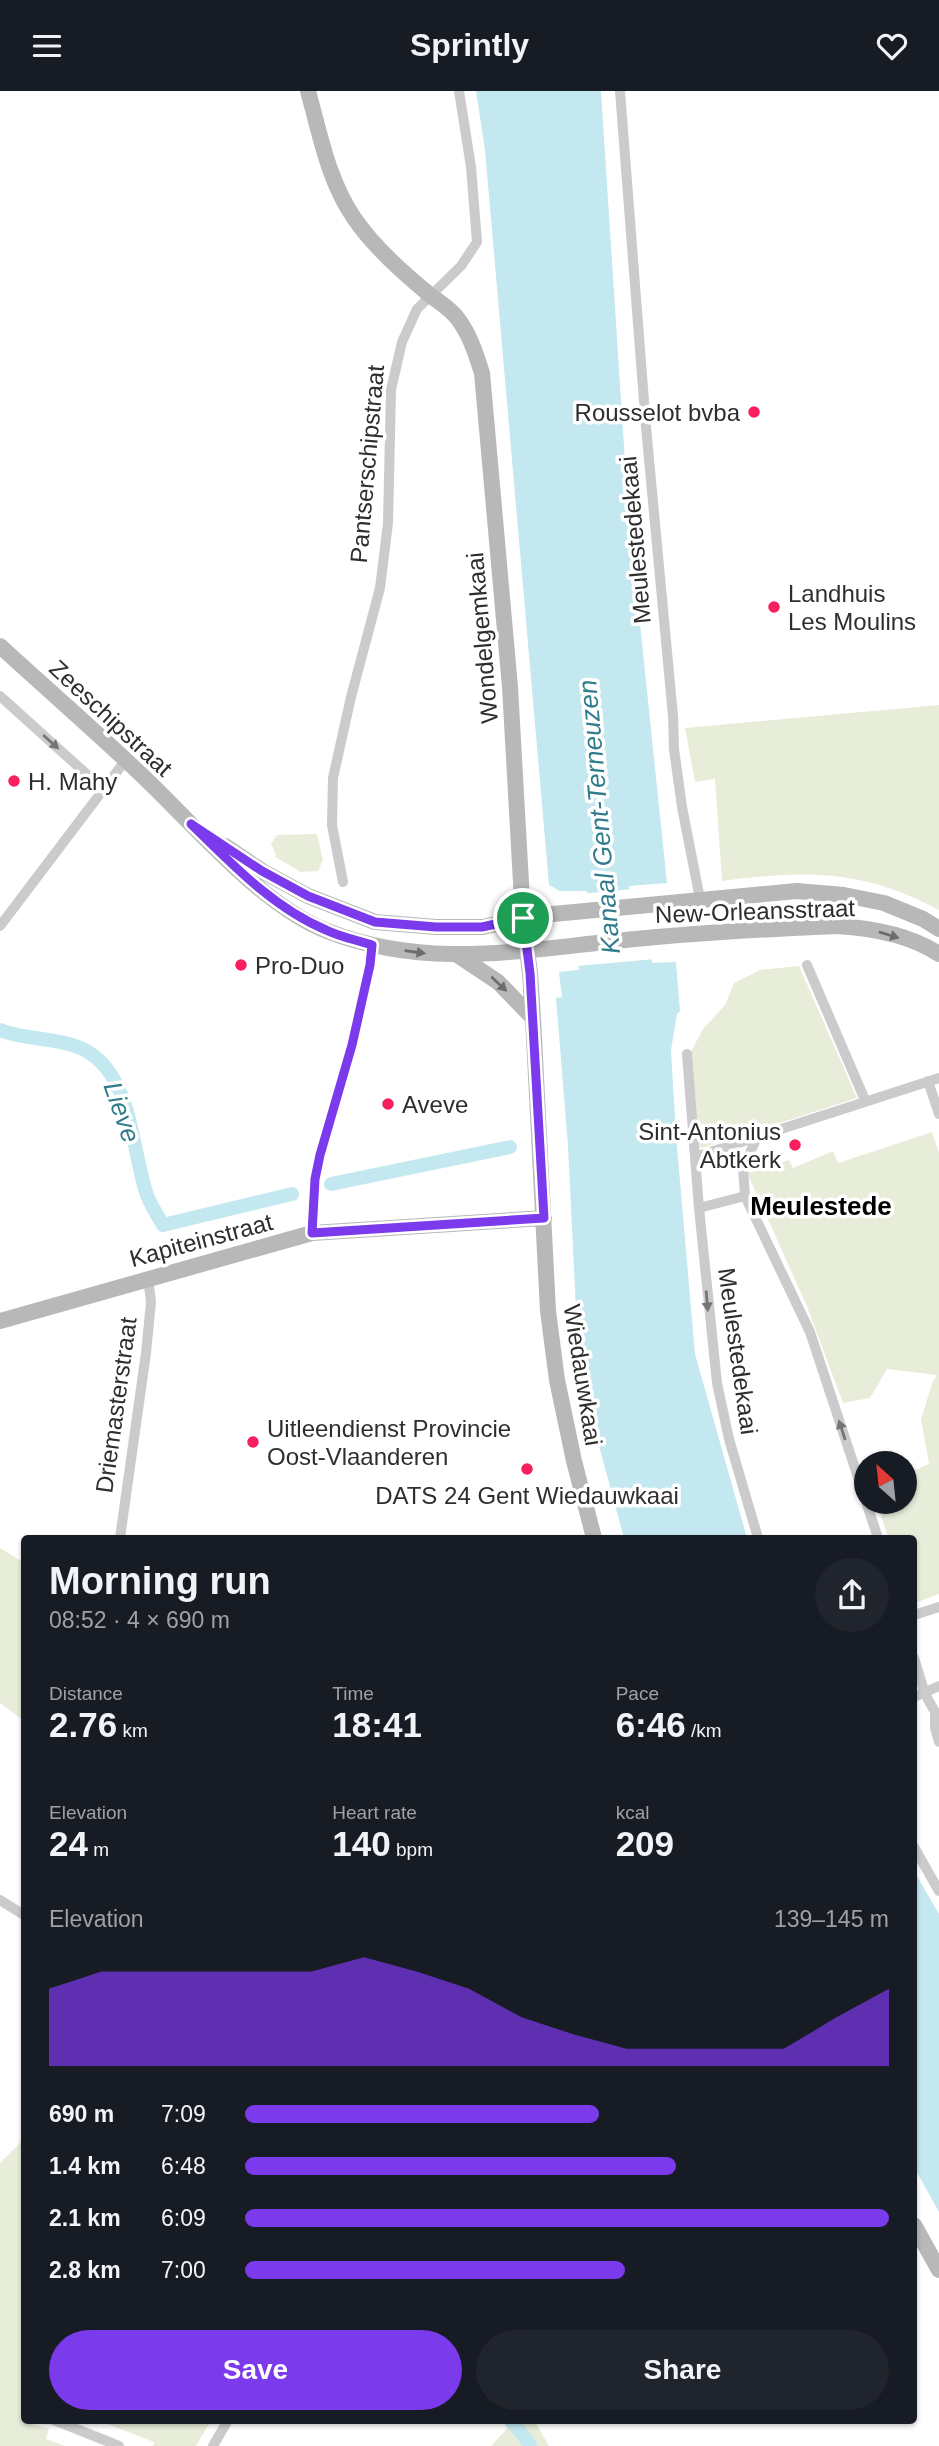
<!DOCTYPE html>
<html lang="en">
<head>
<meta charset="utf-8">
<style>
  body { margin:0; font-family:Helvetica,sans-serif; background:#20242c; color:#f1f3f6; height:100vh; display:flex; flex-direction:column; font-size:26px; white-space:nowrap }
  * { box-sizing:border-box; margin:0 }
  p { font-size:23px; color:#9ea1a6 }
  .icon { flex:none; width:38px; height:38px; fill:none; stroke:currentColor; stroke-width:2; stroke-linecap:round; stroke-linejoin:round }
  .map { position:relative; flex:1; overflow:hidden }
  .side { position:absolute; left:21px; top:1444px; width:896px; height:889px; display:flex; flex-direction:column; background:#171b24; border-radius:7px; box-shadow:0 2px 5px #0004 }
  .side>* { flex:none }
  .needle { width:46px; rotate:333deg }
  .tools { position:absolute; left:854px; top:1360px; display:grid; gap:14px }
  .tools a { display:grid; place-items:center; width:63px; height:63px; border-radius:50%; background:#171b24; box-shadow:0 2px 5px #0004; font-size:35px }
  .pin { position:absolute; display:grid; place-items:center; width:60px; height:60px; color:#fff; margin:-30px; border:4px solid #fff; border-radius:50%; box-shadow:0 2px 7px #0007 }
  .round { display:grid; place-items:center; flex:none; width:74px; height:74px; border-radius:37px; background:#20242c }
  .summary { display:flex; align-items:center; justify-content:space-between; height:119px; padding:0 28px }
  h1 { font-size:38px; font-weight:700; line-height:52px }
  .figures { display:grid; grid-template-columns:repeat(3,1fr); gap:10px; height:119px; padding:7px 28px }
  .figures div { display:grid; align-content:center }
  .figures b { font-size:35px; font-weight:700 }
  .figures small { font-size:19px; font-weight:400 }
  .figures p { font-size:19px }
  .chart { height:196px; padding:14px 28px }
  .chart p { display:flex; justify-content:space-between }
  .chart svg { width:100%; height:126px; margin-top:7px; fill:#7c3aed; opacity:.7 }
  .primary-button { display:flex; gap:14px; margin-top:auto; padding:14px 28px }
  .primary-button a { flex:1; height:80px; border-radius:42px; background:#7c3aed; color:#fff; font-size:28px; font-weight:700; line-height:80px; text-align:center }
  .primary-button a+a { background:#20242c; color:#f1f3f6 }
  ul { padding:0 28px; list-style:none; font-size:23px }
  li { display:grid; grid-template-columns:112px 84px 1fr; align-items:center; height:52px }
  li i { height:18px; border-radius:9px; background:#7c3aed }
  header { display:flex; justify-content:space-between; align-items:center; height:91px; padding:0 28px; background:#171b24; font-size:32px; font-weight:700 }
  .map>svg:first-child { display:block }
  .green { fill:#e8edda }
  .water { fill:#c4e8ef }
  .pier { fill:#fff }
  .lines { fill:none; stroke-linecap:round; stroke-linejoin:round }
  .canal { stroke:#c4e8ef; stroke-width:14 }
  .street { stroke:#cbcbcb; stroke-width:10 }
  .secondary { stroke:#b8b8b8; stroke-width:16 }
  .oneway { fill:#757575 }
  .oneway2 { fill:#6c6c6c }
  .route-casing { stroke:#fff; stroke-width:14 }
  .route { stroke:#7c3aed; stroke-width:9 }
  .poi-dot { fill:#f71f5e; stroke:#fff; stroke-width:2.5 }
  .labels { text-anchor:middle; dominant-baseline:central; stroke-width:7; stroke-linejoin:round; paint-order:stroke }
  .poi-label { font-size:24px; fill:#2e2e2e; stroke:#fff; text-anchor:start }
  .street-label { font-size:24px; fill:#2e2e2e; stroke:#fff }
  .water-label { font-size:26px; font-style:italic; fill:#307c8a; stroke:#fff }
  .neighbourhood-label { font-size:26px; font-weight:bold; fill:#000; stroke:#fff }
</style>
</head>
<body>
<header><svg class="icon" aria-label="menu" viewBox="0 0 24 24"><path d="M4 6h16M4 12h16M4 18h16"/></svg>Sprintly<svg class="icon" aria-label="heart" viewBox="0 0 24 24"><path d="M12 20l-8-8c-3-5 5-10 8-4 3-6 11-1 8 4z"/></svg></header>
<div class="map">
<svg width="939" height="2355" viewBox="0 0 939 2355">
  <rect width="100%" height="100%" fill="#fff"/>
  <!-- green -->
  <path class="green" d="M939,614V819C862,778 806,779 722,790L715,688L695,691L685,637Z
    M317,743L323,769L318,780L301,781L275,766L276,764L271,753L277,744Z
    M799,875L857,1007L702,1057L698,1054L689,964L703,938L725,914L734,892L760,879Z
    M932,1041L939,1062V1503L915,1512L914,1447H888L878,1414L890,1411L905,1410V1406L914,1403L915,1379L929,1373L921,1328L933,1290L937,1284L887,1278L870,1307L843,1312L806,1213L747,1082L789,1069L793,1077L833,1060L838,1072Z
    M0,1457L24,1472V1630L0,1612Z
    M24,2048V2329H34L32,2333L49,2338L46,2348L65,2355H0V2072Z
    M97,2329H211L196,2355H153L154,2351Z
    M515,2329H534L549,2355H491Z"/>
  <!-- water -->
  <path class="water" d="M476,0H601L628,417L667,792L629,795L634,864L651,863L652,872L676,871L680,920L677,923L671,959L676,1044L695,1263L747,1447H624L579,1281L568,1055L556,907L562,906L559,881L579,879L578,870L592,868L587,800H560L549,794L485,59Z
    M914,1780L939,1823V2121L914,2076Z"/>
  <!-- pier -->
  <path class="pier" d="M632,798L638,861L653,860L655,868L577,875L576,867L589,865L584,803H580Z"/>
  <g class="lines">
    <!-- canal -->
    <path class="canal" d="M0,939C25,949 53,946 78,956C131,976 131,1054 146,1101C149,1112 157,1123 163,1134L292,1103
      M331,1093L510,1056
      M510,2329L524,2345L530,2355"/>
    <!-- street -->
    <path class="street" d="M620,0L646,336L673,625L674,658L682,716L700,808
      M0,605L102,697
      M343,791L332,734L333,687L351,606L380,497L388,432L391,299L402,251L417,218L461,175L477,151L471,76L459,0
      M0,835L125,670
      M807,874L865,1009
      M687,963L695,1066
      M928,990L939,1023
      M757,1046L743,1077L745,1105L810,1241L878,1447
      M745,1105L699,1117L695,1066L939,987
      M699,1117L717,1292L729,1348L758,1447
      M312,1142L315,1088L320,1064L352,954L370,874L372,854
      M120,1447L146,1262L151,1211L148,1187
      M914,1524L939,1516
      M914,1567L925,1603L939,1628
      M914,1606L939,1595
      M935,1623V1637L939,1651
      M914,1756L939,1800
      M0,1809L24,1824
      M54,2329L119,2355
      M213,2355L228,2329"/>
    <!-- secondary -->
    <path class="secondary" d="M308,0C320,43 328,89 354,127C373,155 403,182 430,204C440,212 450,217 458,228C470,244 476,263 482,282L510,596L523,827L530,882L533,927L548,1220L557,1289L574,1370L594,1447
      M0,555C51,602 104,647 153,695C200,741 265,816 327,840C427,879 522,859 625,849C696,842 766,838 837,835C871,837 910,844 939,863
      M225,755L262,780L308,805L375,831L436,836H483L532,825L797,800L844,804L884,812L923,828L939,838
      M459,865L498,891L533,927
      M0,1230L312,1142L544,1127
      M914,2134L939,2179"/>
  </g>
  <!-- one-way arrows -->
  <defs><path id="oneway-solid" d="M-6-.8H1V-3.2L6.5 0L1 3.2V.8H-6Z" transform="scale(1.75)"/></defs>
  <g class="oneway">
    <use href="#oneway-solid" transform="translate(51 651) rotate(42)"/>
    <use href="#oneway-solid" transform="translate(707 1210) rotate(85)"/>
    <use href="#oneway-solid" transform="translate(842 1339) rotate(-108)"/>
  </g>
  <g class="oneway2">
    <use href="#oneway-solid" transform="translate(889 844) rotate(17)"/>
    <use href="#oneway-solid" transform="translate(415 861) rotate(8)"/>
    <use href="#oneway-solid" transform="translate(499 893) rotate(43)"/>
  </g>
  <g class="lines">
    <!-- route casing -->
    <g class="route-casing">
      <path id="route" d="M191,733L262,780L308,805L375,831L436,836H482L523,827L530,882L544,1127L312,1142L315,1088L320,1064L352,954L370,874L372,854C357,849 340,846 326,839C273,817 231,772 191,733Z"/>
    </g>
    <!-- route -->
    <use href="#route" class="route"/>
  </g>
  <!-- markers -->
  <g class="poi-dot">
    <circle cx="754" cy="321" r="7"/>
    <circle cx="774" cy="516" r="7"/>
    <circle cx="14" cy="690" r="7"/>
    <circle cx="241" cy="874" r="7"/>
    <circle cx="388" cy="1013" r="7"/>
    <circle cx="795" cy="1054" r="7"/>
    <circle cx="253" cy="1351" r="7"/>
    <circle cx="527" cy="1378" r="7"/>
  </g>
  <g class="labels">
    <!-- poi labels -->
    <g class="poi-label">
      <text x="740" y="321" text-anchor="end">Rousselot bvba</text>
      <text x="788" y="502">Landhuis<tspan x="788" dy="28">Les Moulins</tspan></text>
      <text x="28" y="690">H. Mahy</text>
      <text x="255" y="874">Pro-Duo</text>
      <text x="402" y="1013">Aveve</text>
      <text x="781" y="1040" text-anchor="end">Sint-Antonius<tspan x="781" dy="28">Abtkerk</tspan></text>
      <text x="267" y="1337">Uitleendienst Provincie<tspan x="267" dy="28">Oost-Vlaanderen</tspan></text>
      <text x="527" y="1404" text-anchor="middle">DATS 24 Gent Wiedauwkaai</text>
    </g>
    <!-- street labels -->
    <g class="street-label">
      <text transform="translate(367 373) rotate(-85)">Pantserschipstraat</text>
      <text transform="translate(635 449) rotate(-95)">Meulestedekaai</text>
      <text transform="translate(482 547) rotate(-95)">Wondelgemkaai</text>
      <text transform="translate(111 627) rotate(43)">Zeeschipstraat</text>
      <text transform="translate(755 820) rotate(-2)">New-Orleansstraat</text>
      <text transform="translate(201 1149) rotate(-15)">Kapiteinstraat</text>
      <text transform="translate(738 1260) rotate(82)">Meulestedekaai</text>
      <text transform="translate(583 1284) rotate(81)">Wiedauwkaai</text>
      <text transform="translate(116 1314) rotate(-82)">Driemasterstraat</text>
    </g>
    <!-- water labels -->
    <g class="water-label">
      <text transform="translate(599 726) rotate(-95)">Kanaal Gent-Terneuzen</text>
      <text transform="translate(122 1021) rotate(71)">Lieve</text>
    </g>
    <!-- neighbourhood labels -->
    <g class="neighbourhood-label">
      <text x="821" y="1115">Meulestede</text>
    </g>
  </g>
</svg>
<div class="tools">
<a><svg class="needle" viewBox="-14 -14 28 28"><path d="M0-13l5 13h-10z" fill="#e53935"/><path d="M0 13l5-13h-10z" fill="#9ea1a6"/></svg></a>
</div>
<div class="pin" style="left:523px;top:827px;background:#1e9e55"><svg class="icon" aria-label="arrive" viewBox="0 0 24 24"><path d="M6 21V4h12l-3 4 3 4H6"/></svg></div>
<section class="side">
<div class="summary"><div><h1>Morning run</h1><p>08:52 · 4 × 690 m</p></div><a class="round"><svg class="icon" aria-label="share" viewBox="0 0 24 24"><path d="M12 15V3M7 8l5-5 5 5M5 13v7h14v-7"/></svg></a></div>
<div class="figures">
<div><p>Distance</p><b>2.76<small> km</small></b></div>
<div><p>Time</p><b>18:41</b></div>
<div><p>Pace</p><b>6:46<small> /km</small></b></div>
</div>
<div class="figures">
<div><p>Elevation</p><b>24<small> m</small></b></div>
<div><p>Heart rate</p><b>140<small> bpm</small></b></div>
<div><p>kcal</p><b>209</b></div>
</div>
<div class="chart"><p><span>Elevation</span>139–145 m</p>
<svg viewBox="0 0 160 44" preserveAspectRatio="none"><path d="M0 44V17L10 11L20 11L30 11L40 11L50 11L60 6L70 11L80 17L90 27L100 33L110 38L120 38L130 38L140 38L150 27L160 17V44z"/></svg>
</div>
<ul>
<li><b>690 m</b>7:09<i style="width:55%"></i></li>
<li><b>1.4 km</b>6:48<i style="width:67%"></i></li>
<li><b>2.1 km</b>6:09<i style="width:100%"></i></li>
<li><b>2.8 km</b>7:00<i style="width:59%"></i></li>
</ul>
<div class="primary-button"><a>Save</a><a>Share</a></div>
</section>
</div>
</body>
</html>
